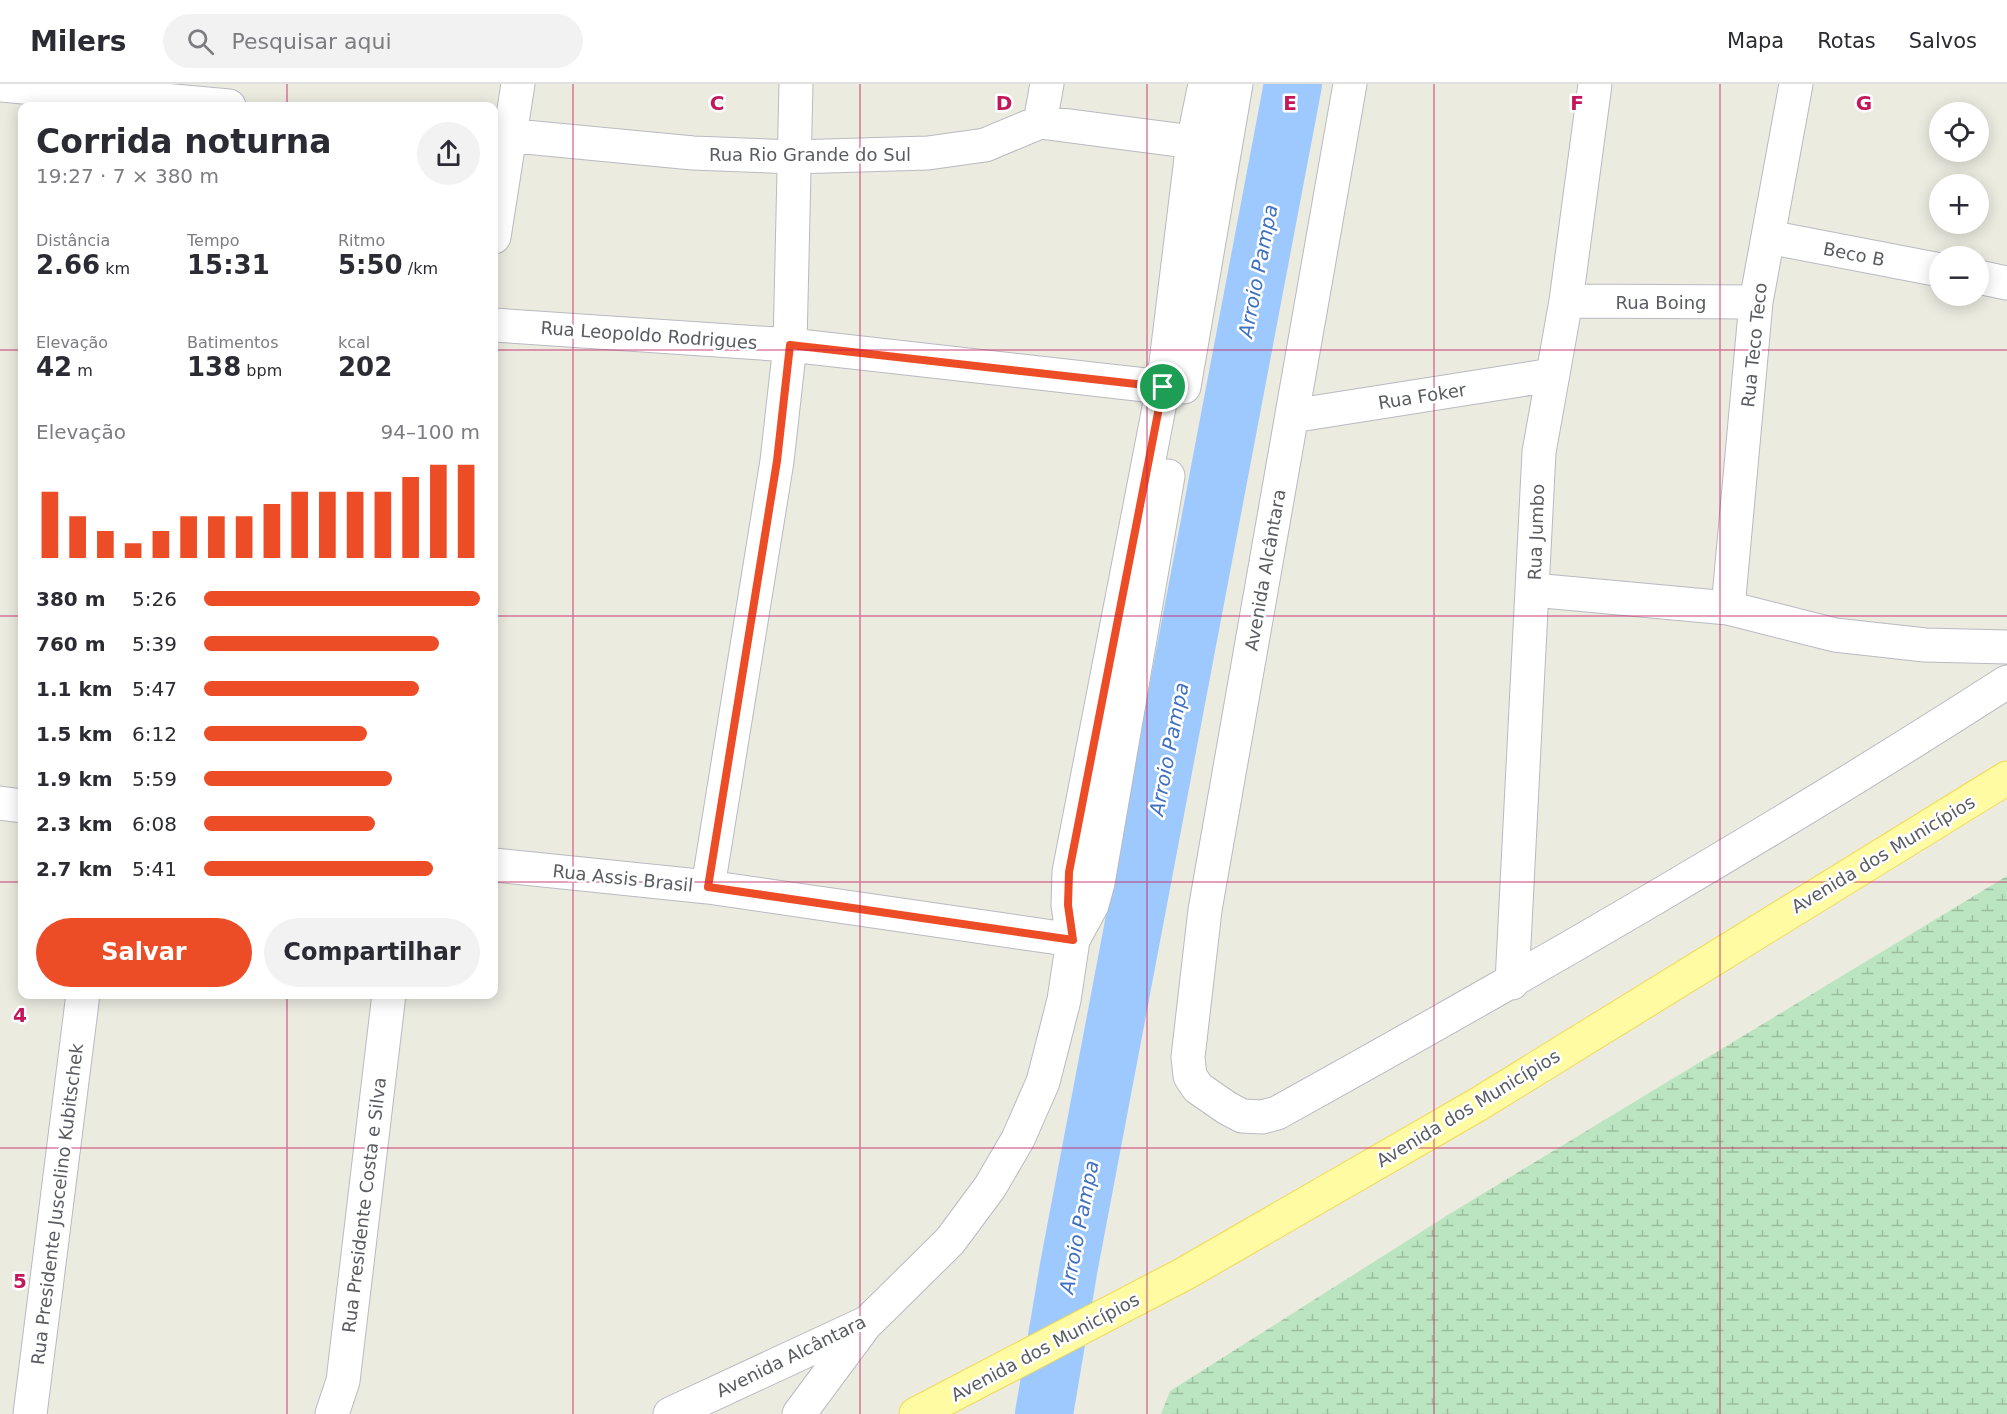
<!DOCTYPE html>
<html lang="pt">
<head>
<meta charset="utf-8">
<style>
  body { margin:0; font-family:"DejaVu Sans",sans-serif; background:#f2f2f3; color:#2b2b33; height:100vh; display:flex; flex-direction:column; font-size:22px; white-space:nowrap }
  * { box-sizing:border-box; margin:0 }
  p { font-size:20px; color:#7c7c81 }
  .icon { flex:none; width:33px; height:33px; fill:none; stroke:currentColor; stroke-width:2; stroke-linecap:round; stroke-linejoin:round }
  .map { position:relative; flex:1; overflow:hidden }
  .panel { position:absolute; left:18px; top:18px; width:480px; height:897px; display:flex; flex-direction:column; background:#fff; border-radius:12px; box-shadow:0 3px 15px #0003 }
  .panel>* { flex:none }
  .buttons { position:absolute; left:1929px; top:18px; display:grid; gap:12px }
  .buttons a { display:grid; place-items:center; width:60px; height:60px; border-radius:50%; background:#fff; box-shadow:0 3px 15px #0003; font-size:30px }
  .pin { position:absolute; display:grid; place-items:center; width:51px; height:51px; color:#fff; margin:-26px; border:3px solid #fff; border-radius:50%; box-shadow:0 2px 6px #0007 }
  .round { display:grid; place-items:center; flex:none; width:63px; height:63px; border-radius:32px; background:#f2f2f3 }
  .overview { display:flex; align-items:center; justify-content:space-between; height:102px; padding:0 18px }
  h1 { font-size:33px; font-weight:600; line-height:45px }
  .stats { display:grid; grid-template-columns:repeat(3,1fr); gap:9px; height:102px; padding:6px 18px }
  .stats div { display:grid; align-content:center }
  .stats b { font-size:26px; font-weight:600 }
  .stats small { font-size:16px; font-weight:400 }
  .stats p { font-size:16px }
  .chart { height:168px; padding:12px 18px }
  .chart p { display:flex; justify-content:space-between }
  .chart svg { width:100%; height:108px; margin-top:6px; stroke:#ec4d27; stroke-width:6 }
  .button { display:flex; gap:12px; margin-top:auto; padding:12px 18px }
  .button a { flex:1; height:69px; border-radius:36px; background:#ec4d27; color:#fff; font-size:24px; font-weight:600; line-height:69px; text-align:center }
  .button a+a { background:#f2f2f3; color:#2b2b33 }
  ul { padding:0 18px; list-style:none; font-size:20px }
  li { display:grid; grid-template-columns:96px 72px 1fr; align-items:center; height:45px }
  li i { height:15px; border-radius:8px; background:#ec4d27 }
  header { display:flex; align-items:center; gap:36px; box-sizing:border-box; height:84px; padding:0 30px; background:#fff; border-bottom:2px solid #e1e1e2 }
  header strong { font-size:28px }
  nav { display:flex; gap:33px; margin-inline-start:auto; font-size:21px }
  .search { width:420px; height:54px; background:#f2f2f3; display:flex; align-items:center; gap:15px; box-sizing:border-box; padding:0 21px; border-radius:33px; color:#7c7c81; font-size:22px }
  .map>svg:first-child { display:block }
  .wetland { fill:url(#wetland-marsh) }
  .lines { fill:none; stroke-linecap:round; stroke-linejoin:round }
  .river { stroke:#9ec9ff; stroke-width:58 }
  .minor-casing { stroke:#b8bac0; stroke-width:35 }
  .major-casing { stroke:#f4d952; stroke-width:35 }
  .minor { stroke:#fff; stroke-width:33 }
  .major { stroke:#fffba3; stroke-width:33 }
  .route-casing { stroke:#fff; stroke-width:12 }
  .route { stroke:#ec4d27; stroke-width:8 }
  .grid { fill:none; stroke:#c2185b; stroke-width:1.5; stroke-opacity:0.55 }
  .labels { text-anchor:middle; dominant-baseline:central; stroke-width:5; stroke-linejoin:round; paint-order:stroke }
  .street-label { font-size:18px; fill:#595c62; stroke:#fff }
  .water-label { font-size:20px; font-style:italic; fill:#3f70c4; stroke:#fff }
  .grid-label { font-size:20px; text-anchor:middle; font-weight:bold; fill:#c2185b; stroke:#fff; stroke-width:5; stroke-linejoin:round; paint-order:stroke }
</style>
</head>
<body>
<header>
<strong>Milers</strong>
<div class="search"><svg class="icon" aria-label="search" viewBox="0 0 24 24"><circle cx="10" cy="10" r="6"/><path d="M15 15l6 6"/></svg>Pesquisar aqui</div>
<nav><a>Mapa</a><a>Rotas</a><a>Salvos</a></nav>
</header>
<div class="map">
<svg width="2007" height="1330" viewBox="0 0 2007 1330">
  <defs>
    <pattern id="wetland-marsh" width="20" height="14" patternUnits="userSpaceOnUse" patternTransform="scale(1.5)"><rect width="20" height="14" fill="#bbe5c0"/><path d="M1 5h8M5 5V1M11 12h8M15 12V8" fill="none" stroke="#9bbd9f"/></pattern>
  </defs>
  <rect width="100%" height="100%" fill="#ecebe0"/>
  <!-- wetland -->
  <path class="wetland" d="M2007,792V1330H1161L1170,1307L1451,1129Z"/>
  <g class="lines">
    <!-- river -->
    <path class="river" d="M1044,1330L1069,1182L1293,0"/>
    <!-- minor casing -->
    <g class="minor-casing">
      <path id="minor" d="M1350,0L1205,826L1188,973L1190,992L1198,1004L1227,1024L1242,1032L1262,1033L1277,1029C1524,892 1769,751 2007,598
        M0,1L229,22
        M1040,38L1047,0
        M494,50L693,69L793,73L928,69L985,61L1040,38L1193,58
        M494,153L518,0
        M1768,153L1940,186
        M1978,193L2007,199
        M1566,217L1756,218
        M494,241L790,261L1163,303
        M1184,303L1236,0
        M1292,332L1552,291
        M1533,506L1728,524L1835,551L1925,561L2007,563
        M1728,524L1756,218L1796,0
        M0,719L22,722
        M494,781L708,803L1073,856
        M708,803L777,377L790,261L796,0
        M1073,856L1092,821L1098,799L1168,392
        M1512,899L1539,368L1566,217L1595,0
        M30,1330L83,910
        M332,1330L343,1297L389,910
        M670,1330L868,1238L950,1157L990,1103L1018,1055L1043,998L1064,916L1073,856L1068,821L1069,788L1163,303L1193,58L1205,0
        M799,1330L865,1241"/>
    </g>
    <!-- major casing -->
    <g class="major-casing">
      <path id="major" d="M916,1330L1184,1190L1477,1021L2007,694"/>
    </g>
    <!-- minor -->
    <use href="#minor" class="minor"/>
    <!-- major -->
    <use href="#major" class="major"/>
  </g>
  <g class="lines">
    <!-- route casing -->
    <g class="route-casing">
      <path id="route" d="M790,261L1163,303L1069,788L1068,821L1073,856L708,803L777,377Z"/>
    </g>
    <!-- route -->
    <use href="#route" class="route"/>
  </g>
  <!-- grid -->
  <path class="grid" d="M287,0V22M573,0V1330M860,0V1330M1147,0V1330M1434,0V1330M1720,0V1330M0,266H22M494,266H2007M0,532H22M494,532H2007M0,798H22M494,798H2007M287,910V1330M0,1064H2007"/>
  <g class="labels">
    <!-- street labels -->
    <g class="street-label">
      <text x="810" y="70">Rua Rio Grande do Sul</text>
      <text transform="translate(1854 170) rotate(11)">Beco B</text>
      <text x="1661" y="218">Rua Boing</text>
      <text transform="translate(649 251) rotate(4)">Rua Leopoldo Rodrigues</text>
      <text transform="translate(1754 261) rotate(-84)">Rua Teco Teco</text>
      <text transform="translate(1422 312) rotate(-9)">Rua Foker</text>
      <text transform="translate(1536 448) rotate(-88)">Rua Jumbo</text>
      <text transform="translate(1265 486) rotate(-80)">Avenida Alcântara</text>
      <text transform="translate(1883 770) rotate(-31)">Avenida dos Municípios</text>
      <text transform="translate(623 794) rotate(6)">Rua Assis Brasil</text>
      <text transform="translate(1468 1024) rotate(-31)">Avenida dos Municípios</text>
      <text transform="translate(57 1120) rotate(-83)">Rua Presidente Juscelino Kubitschek</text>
      <text transform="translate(364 1121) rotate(-83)">Rua Presidente Costa e Silva</text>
      <text transform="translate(1045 1263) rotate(-28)">Avenida dos Municípios</text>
      <text transform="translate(791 1272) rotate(-26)">Avenida Alcântara</text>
    </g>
    <!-- water labels -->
    <g class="water-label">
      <text transform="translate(1258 187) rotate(-79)">Arroio Pampa</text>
      <text transform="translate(1169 665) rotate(-79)">Arroio Pampa</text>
      <text transform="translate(1079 1143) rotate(-79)">Arroio Pampa</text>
    </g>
  </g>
  <g class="grid-label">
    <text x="717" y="26">C</text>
    <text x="1004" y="26">D</text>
    <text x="1290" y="26">E</text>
    <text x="1577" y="26">F</text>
    <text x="1864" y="26">G</text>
    <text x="20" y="938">4</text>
    <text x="20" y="1204">5</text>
  </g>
</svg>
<div class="buttons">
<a><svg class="icon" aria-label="locate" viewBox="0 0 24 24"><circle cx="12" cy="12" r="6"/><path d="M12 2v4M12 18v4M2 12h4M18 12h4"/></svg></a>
<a>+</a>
<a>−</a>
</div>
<div class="pin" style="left:1163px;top:303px;background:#1e9e55"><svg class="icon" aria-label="arrive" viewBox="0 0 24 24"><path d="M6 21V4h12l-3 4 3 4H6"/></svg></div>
<section class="panel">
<div class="overview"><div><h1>Corrida noturna</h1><p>19:27 · 7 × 380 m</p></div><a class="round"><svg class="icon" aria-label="share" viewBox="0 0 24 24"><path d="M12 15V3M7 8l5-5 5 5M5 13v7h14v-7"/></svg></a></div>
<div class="stats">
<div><p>Distância</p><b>2.66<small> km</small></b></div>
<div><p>Tempo</p><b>15:31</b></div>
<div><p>Ritmo</p><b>5:50<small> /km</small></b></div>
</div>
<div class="stats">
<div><p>Elevação</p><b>42<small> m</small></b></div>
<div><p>Batimentos</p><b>138<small> bpm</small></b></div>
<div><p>kcal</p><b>202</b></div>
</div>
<div class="chart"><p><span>Elevação</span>94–100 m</p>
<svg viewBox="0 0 160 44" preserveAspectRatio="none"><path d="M5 44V17M15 44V27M25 44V33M35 44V38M45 44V33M55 44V27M65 44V27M75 44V27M85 44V22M95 44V17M105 44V17M115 44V17M125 44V17M135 44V11M145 44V6M155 44V6"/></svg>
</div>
<ul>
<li><b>380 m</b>5:26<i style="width:100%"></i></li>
<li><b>760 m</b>5:39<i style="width:85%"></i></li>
<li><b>1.1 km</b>5:47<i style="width:78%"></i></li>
<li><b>1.5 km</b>6:12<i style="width:59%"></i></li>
<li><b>1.9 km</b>5:59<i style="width:68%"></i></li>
<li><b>2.3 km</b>6:08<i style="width:62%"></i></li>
<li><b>2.7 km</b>5:41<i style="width:83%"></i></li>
</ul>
<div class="button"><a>Salvar</a><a>Compartilhar</a></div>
</section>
</div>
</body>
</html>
